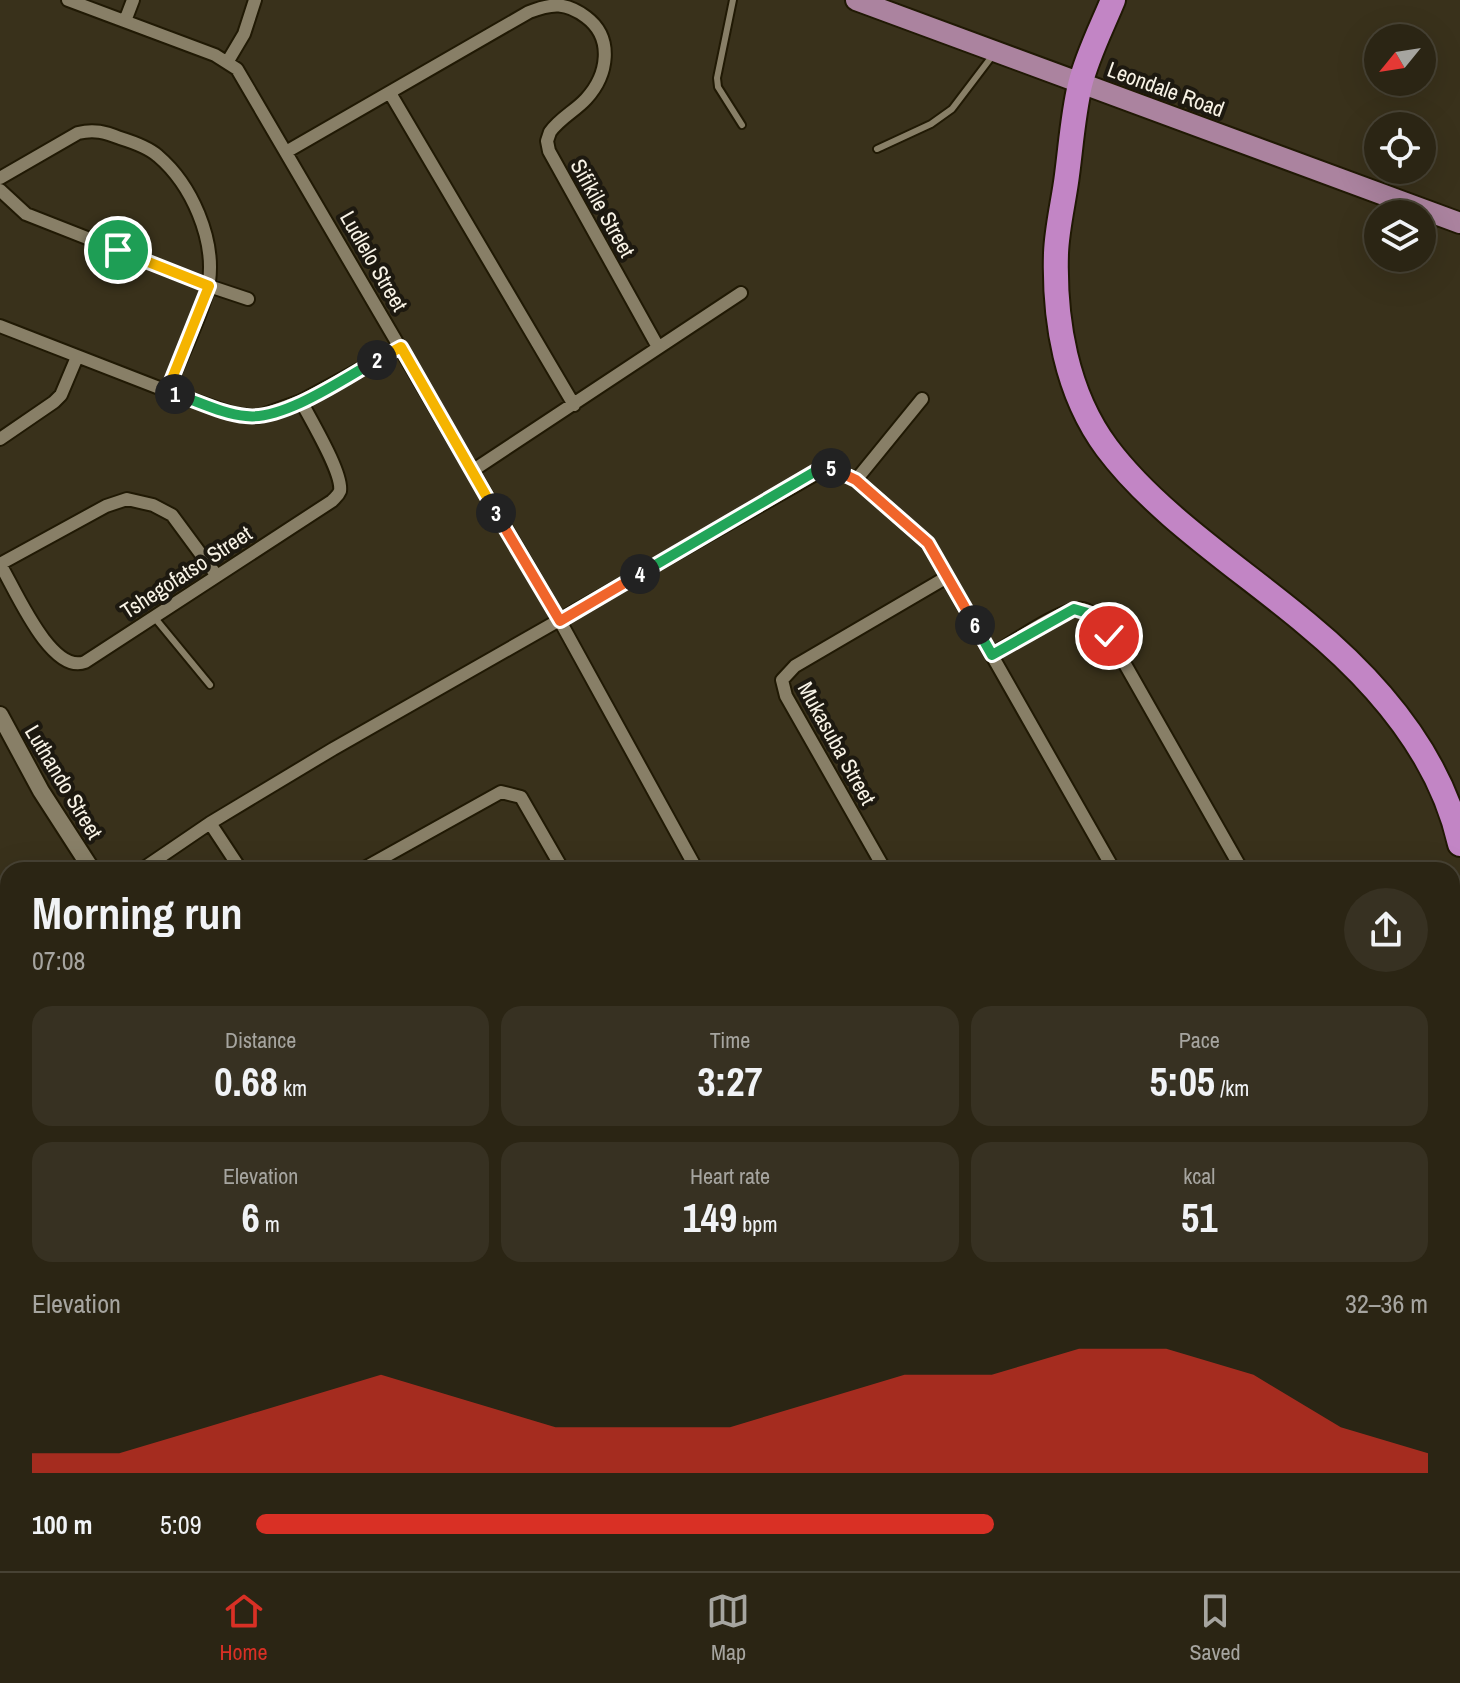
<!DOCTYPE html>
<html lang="en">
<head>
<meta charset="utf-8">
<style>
  body { margin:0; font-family:"Archivo Narrow",sans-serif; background:#373122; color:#f1f3f6; height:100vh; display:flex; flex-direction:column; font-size:30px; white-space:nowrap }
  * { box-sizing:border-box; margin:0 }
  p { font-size:26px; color:#a6a5a0 }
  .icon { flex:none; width:44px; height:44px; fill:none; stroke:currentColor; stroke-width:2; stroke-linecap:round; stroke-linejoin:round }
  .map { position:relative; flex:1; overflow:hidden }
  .panel { position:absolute; left:0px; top:862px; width:1460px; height:710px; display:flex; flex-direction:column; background:#2b2514; border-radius:24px 24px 0 0; box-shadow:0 8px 32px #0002,0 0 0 2px #474234 }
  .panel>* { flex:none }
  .needle { width:52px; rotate:240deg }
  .tools { position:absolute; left:1364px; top:24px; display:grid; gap:16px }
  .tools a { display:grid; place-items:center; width:72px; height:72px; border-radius:50%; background:#2b2514; box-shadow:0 8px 32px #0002,0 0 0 2px #474234; font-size:40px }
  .pin { position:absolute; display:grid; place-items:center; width:68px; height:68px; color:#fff; margin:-34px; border:4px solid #fff; border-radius:50%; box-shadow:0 2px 8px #0007 }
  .km { position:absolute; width:40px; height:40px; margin:-20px; border-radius:50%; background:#222; color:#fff; font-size:22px; line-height:40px; text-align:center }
  .round { display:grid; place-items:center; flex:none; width:84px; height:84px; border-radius:42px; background:#373122 }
  .summary { display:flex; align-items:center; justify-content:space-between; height:136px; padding:0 32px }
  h1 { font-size:44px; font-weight:700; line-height:60px }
  .stats { display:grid; grid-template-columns:repeat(3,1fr); gap:12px; height:136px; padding:8px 32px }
  .stats div { display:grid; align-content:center; border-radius:20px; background:#373122; text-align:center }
  .stats b { font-size:40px; font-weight:700 }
  .stats small { font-size:22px; font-weight:400 }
  .stats p { font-size:22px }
  .chart { height:224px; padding:16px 32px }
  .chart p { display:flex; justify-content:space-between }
  .chart svg { width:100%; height:144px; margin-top:8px; fill:#d93025; opacity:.7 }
  ul { padding:0 32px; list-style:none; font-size:26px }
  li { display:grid; grid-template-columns:128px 96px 1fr; align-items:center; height:60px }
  li i { height:20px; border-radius:10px; background:#d93025 }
  .tabs { display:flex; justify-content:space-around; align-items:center; height:112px; border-top:2px solid #474234; background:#2b2514; font-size:22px; color:#a6a5a0 }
  .tabs a { display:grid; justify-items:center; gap:4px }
  .tabs .selected { color:#d93025 }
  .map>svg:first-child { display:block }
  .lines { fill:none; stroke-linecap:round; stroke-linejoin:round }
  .service-casing { stroke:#201904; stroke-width:10 }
  .minor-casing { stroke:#201904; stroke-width:16 }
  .tertiary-casing { stroke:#201904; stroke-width:20 }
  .primary-casing { stroke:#201904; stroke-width:24 }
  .motorway-casing { stroke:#201904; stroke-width:28 }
  .service { stroke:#887f67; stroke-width:6 }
  .minor { stroke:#887f67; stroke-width:12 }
  .tertiary { stroke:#887f67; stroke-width:16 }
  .primary { stroke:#ab839f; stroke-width:20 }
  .motorway { stroke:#c285c5; stroke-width:24 }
  .split-1-casing { stroke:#fff; stroke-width:16 }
  .split-2-casing { stroke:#fff; stroke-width:16 }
  .split-3-casing { stroke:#fff; stroke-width:16 }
  .split-4-casing { stroke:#fff; stroke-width:16 }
  .split-5-casing { stroke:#fff; stroke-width:16 }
  .split-6-casing { stroke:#fff; stroke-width:16 }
  .split-7-casing { stroke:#fff; stroke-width:16 }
  .split-1 { stroke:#f5b400; stroke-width:10 }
  .split-2 { stroke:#22a559; stroke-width:10 }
  .split-3 { stroke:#f5b400; stroke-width:10 }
  .split-4 { stroke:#f0652b; stroke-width:10 }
  .split-5 { stroke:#22a559; stroke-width:10 }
  .split-6 { stroke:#f0652b; stroke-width:10 }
  .split-7 { stroke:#22a559; stroke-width:10 }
  .labels { text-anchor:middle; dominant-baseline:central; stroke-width:8; stroke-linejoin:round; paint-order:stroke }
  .street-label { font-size:22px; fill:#f8f3e6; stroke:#1d1910 }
</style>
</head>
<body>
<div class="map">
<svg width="1460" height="1571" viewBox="0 0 1460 1571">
  <rect width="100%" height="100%" fill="#39311b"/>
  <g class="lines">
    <!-- service casing -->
    <g class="service-casing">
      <path id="service" d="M733,0L717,78L718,87L742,125
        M877,149L931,124L952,109L993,55
        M154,617L210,685"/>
    </g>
    <!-- minor casing -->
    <g class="minor-casing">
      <path id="minor" d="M68,0L215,55L237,69L560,621L697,870
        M125,21L133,0
        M228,61L244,34L255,0
        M390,93L574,405
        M286,152L529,12C552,3 566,2 586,17C614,38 608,75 586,99C575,111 560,118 550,132L547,141L549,151L658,347
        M0,178L78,133C94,129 105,132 120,138C133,142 148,147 158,156C192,185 215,239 209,282C205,309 178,363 167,391
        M0,190L26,214L209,286L248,299
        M0,326L167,391L234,414L257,417L301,401L401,347
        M0,439L54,402L61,395L77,357
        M472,471L741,293
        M856,480L922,399
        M217,576L172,515L153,505L127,499L106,506L0,564C15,589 51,675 85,662L332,501C336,497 338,496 340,491C343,473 310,419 301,401
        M992,655C1009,645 1065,605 1083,609C1095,612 1103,627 1109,636L1242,870
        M210,823L241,870
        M141,870L210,823L333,749L826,468L836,469L856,480L928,543L1114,870
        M361,870L501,792L521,797L563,870
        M885,870L786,696L782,680L795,666L947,577
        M0,961L8,956
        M0,1095L8,1110
        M0,1492L8,1484
        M577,1564L581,1571
        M668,1564L669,1571
        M908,1564L909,1571
        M1069,1564V1571
        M223,1571L229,1564
        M1156,1571L1169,1564"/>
    </g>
    <!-- tertiary casing -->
    <g class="tertiary-casing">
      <path id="tertiary" d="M0,715L41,791L92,870
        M444,1564L447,1571"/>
    </g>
    <!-- primary casing -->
    <g class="primary-casing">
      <path id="primary" d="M856,0L1460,223"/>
    </g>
    <!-- motorway casing -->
    <g class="motorway-casing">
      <path id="motorway" d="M1113,0C1102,27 1087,56 1080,85C1073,114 1071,145 1067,175C1064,200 1057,227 1056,253C1054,320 1066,393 1107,448C1157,515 1243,570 1307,624C1376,681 1440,754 1460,844
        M1452,1257L1460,1171
        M1452,1364L1460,1313
        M1420,1571L1421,1564"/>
    </g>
    <!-- service -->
    <use href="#service" class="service"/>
    <!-- minor -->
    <use href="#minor" class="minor"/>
    <!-- tertiary -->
    <use href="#tertiary" class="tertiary"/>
    <!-- primary -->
    <use href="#primary" class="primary"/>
    <!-- motorway -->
    <use href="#motorway" class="motorway"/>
  </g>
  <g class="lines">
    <!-- split-1 casing -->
    <g class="split-1-casing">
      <path id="split-1" d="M118,250L209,286L167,391L175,394"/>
    </g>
    <!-- split-2 casing -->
    <g class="split-2-casing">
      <path id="split-2" d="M175,394C198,401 222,414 246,416C283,421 345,378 377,360"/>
    </g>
    <!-- split-3 casing -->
    <g class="split-3-casing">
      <path id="split-3" d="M377,360L401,347L496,513"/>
    </g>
    <!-- split-4 casing -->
    <g class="split-4-casing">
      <path id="split-4" d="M496,513L560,621L640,574"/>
    </g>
    <!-- split-5 casing -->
    <g class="split-5-casing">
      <path id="split-5" d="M640,574L816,471L831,468"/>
    </g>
    <!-- split-6 casing -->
    <g class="split-6-casing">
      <path id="split-6" d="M831,468L856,480L928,543L975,625"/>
    </g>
    <!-- split-7 casing -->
    <g class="split-7-casing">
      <path id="split-7" d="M975,625L992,655L1074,609L1091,614L1109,636"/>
    </g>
    <!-- split-1 -->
    <use href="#split-1" class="split-1"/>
    <!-- split-2 -->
    <use href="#split-2" class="split-2"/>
    <!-- split-3 -->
    <use href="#split-3" class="split-3"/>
    <!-- split-4 -->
    <use href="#split-4" class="split-4"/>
    <!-- split-5 -->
    <use href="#split-5" class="split-5"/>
    <!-- split-6 -->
    <use href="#split-6" class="split-6"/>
    <!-- split-7 -->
    <use href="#split-7" class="split-7"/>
  </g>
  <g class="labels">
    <!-- street labels -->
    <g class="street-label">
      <text transform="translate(1166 89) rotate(20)">Leondale Road</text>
      <text transform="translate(603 208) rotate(61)">Sifikile Street</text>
      <text transform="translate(374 261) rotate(60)">Ludlelo Street</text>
      <text transform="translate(186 572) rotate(-33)">Tshegofatso Street</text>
      <text transform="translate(837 743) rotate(61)">Mukasuba Street</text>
      <text transform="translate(64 782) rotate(59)">Luthando Street</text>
    </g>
  </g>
</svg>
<div class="tools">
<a><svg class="needle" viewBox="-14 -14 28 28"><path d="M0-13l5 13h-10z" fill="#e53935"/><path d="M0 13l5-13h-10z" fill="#a6a5a0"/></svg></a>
<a><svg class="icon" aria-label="locate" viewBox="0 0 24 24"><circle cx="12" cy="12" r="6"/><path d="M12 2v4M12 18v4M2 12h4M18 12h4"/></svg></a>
<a><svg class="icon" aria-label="layers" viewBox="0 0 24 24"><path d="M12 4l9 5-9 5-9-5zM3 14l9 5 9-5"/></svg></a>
</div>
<div class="pin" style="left:118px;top:250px;background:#1e9e55"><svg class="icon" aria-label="arrive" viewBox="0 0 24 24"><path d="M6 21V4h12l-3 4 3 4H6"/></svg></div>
<div class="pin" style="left:1109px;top:636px;background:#d93025"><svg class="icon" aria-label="check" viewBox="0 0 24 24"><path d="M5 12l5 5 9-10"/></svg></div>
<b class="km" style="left:175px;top:394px">1</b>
<b class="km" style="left:377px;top:360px">2</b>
<b class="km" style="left:496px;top:513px">3</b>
<b class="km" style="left:640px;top:574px">4</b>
<b class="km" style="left:831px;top:468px">5</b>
<b class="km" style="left:975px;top:625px">6</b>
<section class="panel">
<div class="summary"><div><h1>Morning run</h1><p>07:08</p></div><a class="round"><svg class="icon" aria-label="share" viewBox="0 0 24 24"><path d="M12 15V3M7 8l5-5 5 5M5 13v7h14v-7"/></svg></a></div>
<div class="stats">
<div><p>Distance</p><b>0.68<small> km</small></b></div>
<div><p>Time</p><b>3:27</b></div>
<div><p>Pace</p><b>5:05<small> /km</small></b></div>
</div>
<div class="stats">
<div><p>Elevation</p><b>6<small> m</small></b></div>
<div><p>Heart rate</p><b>149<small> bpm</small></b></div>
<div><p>kcal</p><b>51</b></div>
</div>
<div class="chart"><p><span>Elevation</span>32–36 m</p>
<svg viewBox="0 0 160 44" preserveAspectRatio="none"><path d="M0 44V38L10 38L20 30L30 22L40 14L50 22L60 30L70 30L80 30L90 22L100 14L110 14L120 6L130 6L140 14L150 30L160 38V44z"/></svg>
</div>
<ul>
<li><b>100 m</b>5:09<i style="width:63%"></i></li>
</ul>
</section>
</div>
<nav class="tabs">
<a class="selected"><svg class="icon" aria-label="home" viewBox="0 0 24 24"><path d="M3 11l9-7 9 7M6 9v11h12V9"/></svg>Home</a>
<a><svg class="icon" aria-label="map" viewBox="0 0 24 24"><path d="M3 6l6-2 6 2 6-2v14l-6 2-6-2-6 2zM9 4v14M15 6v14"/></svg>Map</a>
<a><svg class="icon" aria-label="saved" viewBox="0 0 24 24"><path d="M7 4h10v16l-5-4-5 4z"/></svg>Saved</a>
</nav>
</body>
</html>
